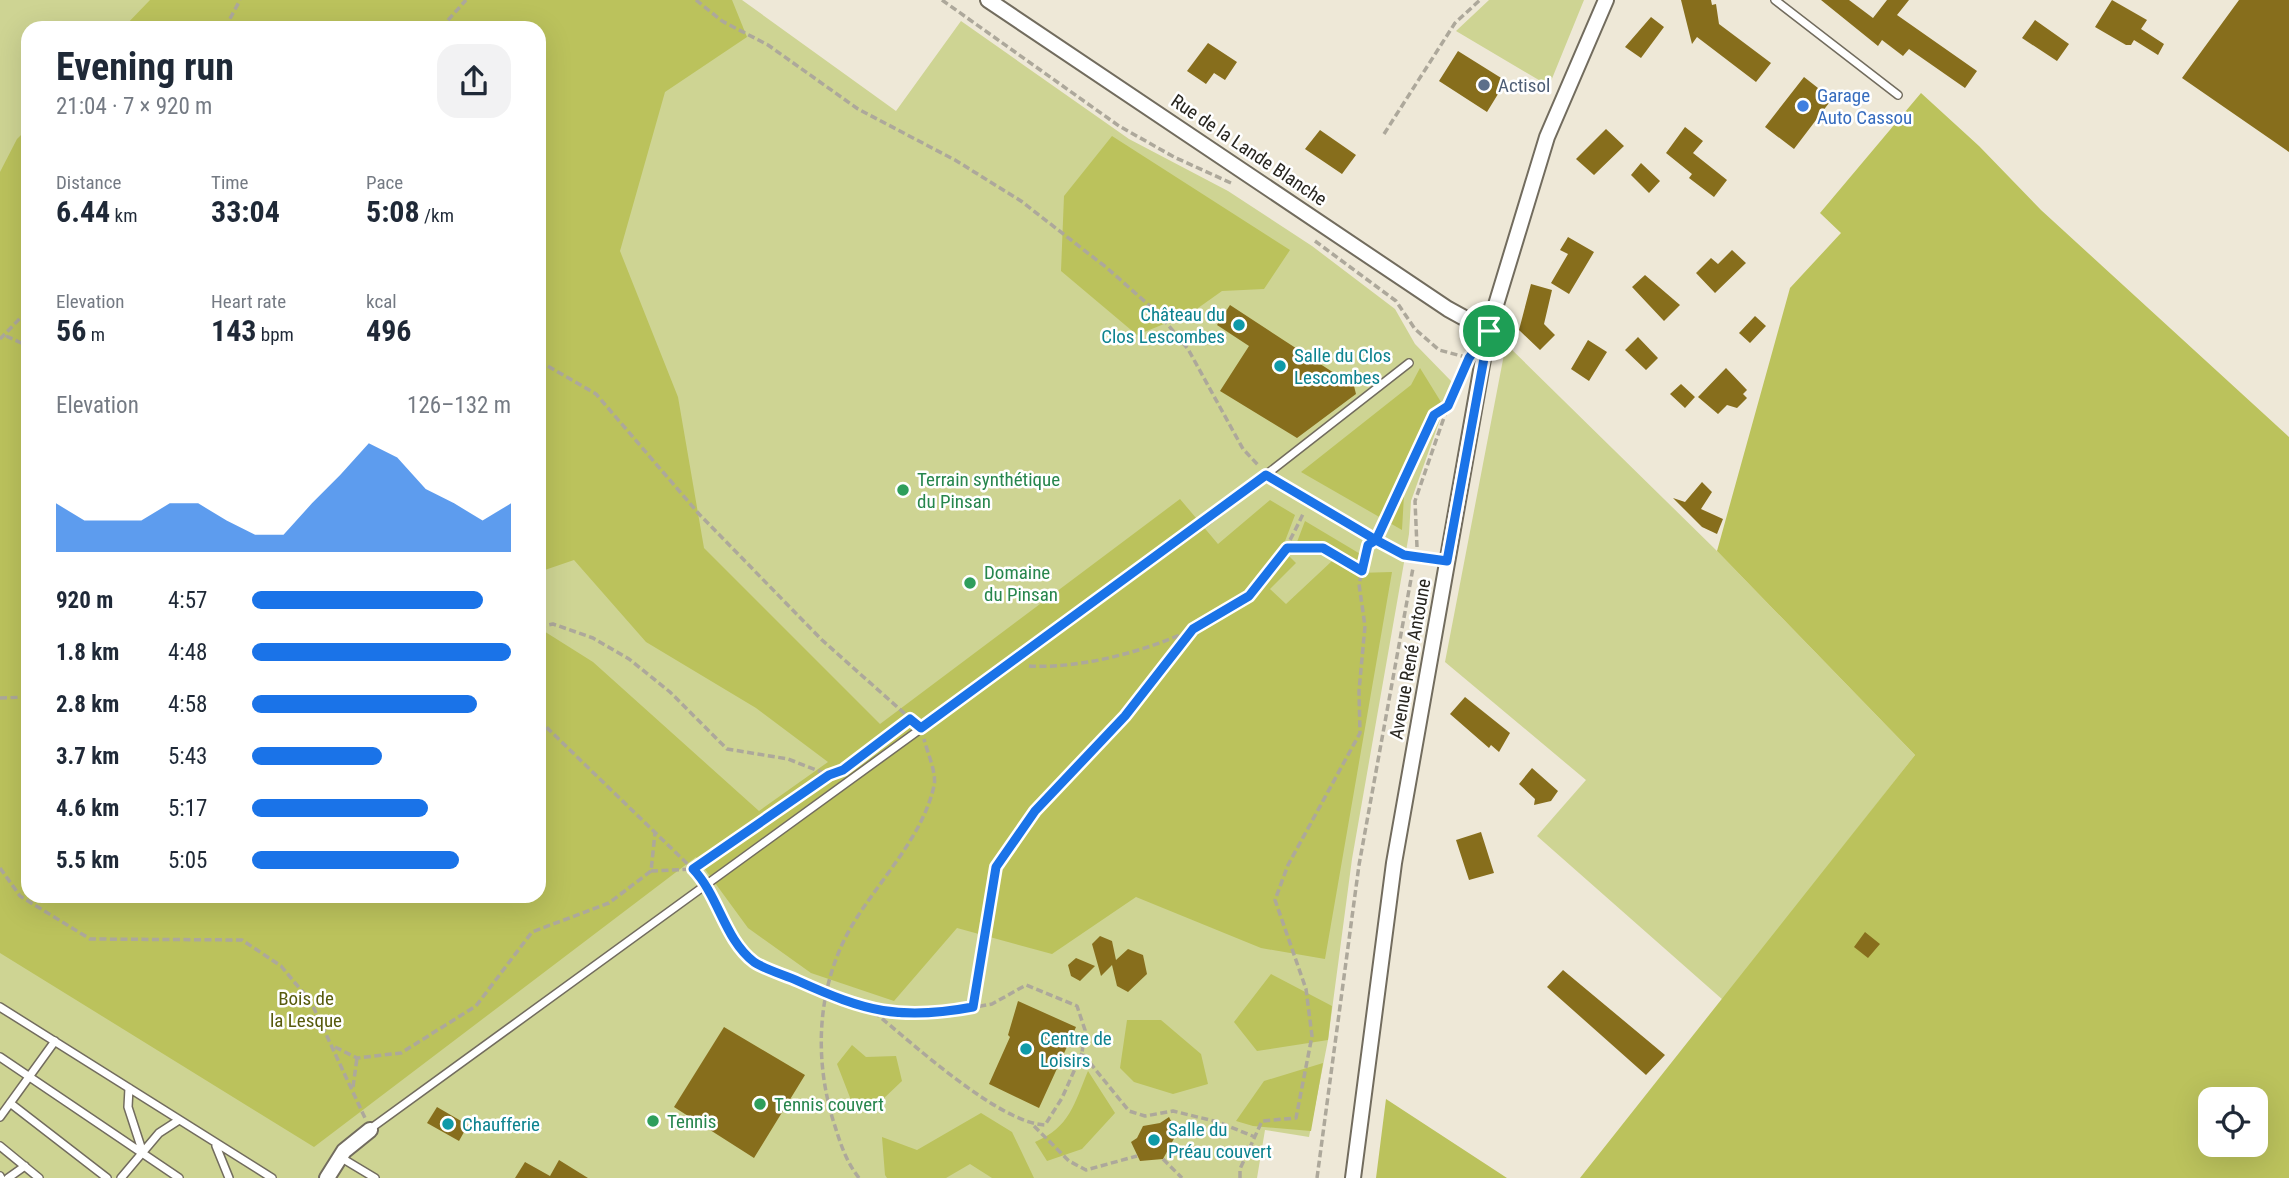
<!DOCTYPE html>
<html lang="en">
<head>
<meta charset="utf-8">
<style>
  body { margin:0; font-family:"Roboto Condensed",sans-serif; background:#f2f2f3; color:#1f2937; height:100vh; display:flex; flex-direction:column; font-size:26px; white-space:nowrap }
  * { box-sizing:border-box; margin:0 }
  p { font-size:23px; color:#747a83 }
  .icon { flex:none; width:38px; height:38px; fill:none; stroke:currentColor; stroke-width:2; stroke-linecap:round; stroke-linejoin:round }
  .map { position:relative; flex:1; overflow:hidden }
  .drawer { position:absolute; left:21px; top:21px; width:525px; height:882px; display:flex; flex-direction:column; background:#fff; border-radius:21px; box-shadow:0 7px 28px #0002 }
  .drawer>* { flex:none }
  .controls { position:absolute; left:2198px; top:1087px; display:grid; gap:14px }
  .controls a { display:grid; place-items:center; width:70px; height:70px; border-radius:14px; background:#fff; box-shadow:0 7px 28px #0002; font-size:35px }
  .pin { position:absolute; display:grid; place-items:center; width:60px; height:60px; color:#fff; margin:-30px; border:4px solid #fff; border-radius:50%; box-shadow:0 2px 7px #0007 }
  .round { display:grid; place-items:center; flex:none; width:74px; height:74px; border-radius:21px; background:#f2f2f3 }
  .headline { display:flex; align-items:center; justify-content:space-between; height:119px; padding:0 35px }
  h1 { font-size:38px; font-weight:700; line-height:52px }
  .figures { display:grid; grid-template-columns:repeat(3,1fr); gap:10px; height:119px; padding:7px 35px }
  .figures div { display:grid; align-content:center }
  .figures b { font-size:30px; font-weight:700 }
  .figures small { font-size:19px; font-weight:400 }
  .figures p { font-size:19px }
  .chart { height:196px; padding:14px 35px }
  .chart p { display:flex; justify-content:space-between }
  .chart svg { width:100%; height:126px; margin-top:7px; fill:#1a73e8; opacity:.7 }
  ul { padding:0 35px; list-style:none; font-size:23px }
  li { display:grid; grid-template-columns:112px 84px 1fr; align-items:center; height:52px }
  li i { height:18px; border-radius:9px; background:#1a73e8 }
  .map>svg:first-child { display:block }
  .green { fill:#ced493; fill-rule:evenodd }
  .forest { fill:#bbc25c; fill-rule:evenodd }
  .building { fill:#876e1c }
  .lines { fill:none; stroke-linecap:round; stroke-linejoin:round }
  .lane-casing { stroke:#726c5e; stroke-width:10 }
  .street-casing { stroke:#726c5e; stroke-width:18 }
  .path { stroke:#ada89b; stroke-width:3.5; stroke-dasharray:7 3.5; stroke-linecap:butt }
  .lane { stroke:#fff; stroke-width:7 }
  .street { stroke:#fff; stroke-width:14 }
  .route-casing { stroke:#fff; stroke-width:14 }
  .route { stroke:#1a73e8; stroke-width:9 }
  .service-dot { fill:#5c6f8a; stroke:#fff; stroke-width:2.5 }
  .shop-dot { fill:#3f7fe0; stroke:#fff; stroke-width:2.5 }
  .culture-dot { fill:#0f9aa8; stroke:#fff; stroke-width:2.5 }
  .leisure-dot { fill:#2e9e5b; stroke:#fff; stroke-width:2.5 }
  .labels { text-anchor:middle; dominant-baseline:central; stroke-width:5; stroke-linejoin:round; paint-order:stroke }
  .service-label { font-size:19px; fill:#4e5e75; stroke:#fff; text-anchor:start }
  .shop-label { font-size:19px; fill:#366cbe; stroke:#fff; text-anchor:start }
  .street-label { font-size:19px; fill:#27251f; stroke:#fff }
  .culture-label { font-size:19px; fill:#0d838f; stroke:#fff; text-anchor:start }
  .leisure-label { font-size:19px; fill:#27864d; stroke:#fff; text-anchor:start }
  .park-label { font-size:19px; fill:#575a0d; stroke:#fff }
</style>
</head>
<body>
<div class="map">
<svg width="2289" height="1178" viewBox="0 0 2289 1178">
  <rect width="100%" height="100%" fill="#eee8d7"/>
  <!-- green -->
  <path class="green" d="M0,0H742L896,111L961,21L1129,139L1228,191L1312,246L1395,309L1415,344L1453,383L1411,501L1409,534L1352,859L1328,1040L1309,1137L1265,1130L1257,1178H0ZM28,28H539V896H28Z
    M1489,0H1584L1549,86L1456,31Z
    M1506,344L1717,551L1915,755L1723,1000L1537,836L1586,780L1445,662Z"/>
  <!-- forest -->
  <path class="forest" d="M150,0H732L747,37L665,92L620,251L678,397L704,548L880,724L1180,499L1218,544L1270,500L1295,515L1282,549L1296,563L1270,589L1286,604L1332,561L1357,573L1392,572L1325,959L1261,948L1136,897L1052,954L957,928L894,1001L811,973L748,928L696,857L314,1147L0,953V172L17,139L28,128V896H539V628L593,662L759,811L828,762L756,708L646,642L574,560L539,572V28H123Z
    M1921,93L1979,146L2041,210L2289,437V1178H1580L1915,755L1717,551L1790,288L1841,233L1820,213ZM2210,1099H2256V1144H2210Z
    M1112,136L1290,250L1264,289L1222,291L1191,313L1137,335L1061,271L1064,196Z
    M1420,368L1441,402L1404,495L1402,530L1301,472L1411,385Z
    M1305,521L1362,555L1358,565L1324,544L1297,542Z
    M1271,974L1332,1006L1328,1040L1257,1051L1234,1022Z
    M1127,1020H1161L1201,1054L1208,1084L1173,1094L1134,1082L1120,1068Z
    M852,1045L866,1057L896,1056L902,1081L881,1101L856,1113L837,1064Z
    M1323,1063L1311,1131L1253,1126L1236,1121L1264,1081Z
    M1088,1071L1115,1113L1082,1149L1047,1161L1035,1142C1070,1127 1074,1104 1088,1071Z
    M1386,1099L1507,1178H1376Z
    M981,1113L1012,1132L1034,1178H992L970,1164L946,1178H887L885,1175L882,1137L917,1150Z"/>
  <!-- building -->
  <path class="building" d="M1681,0H1711L1712,5L1716,4L1719,24L1771,63L1756,82L1697,37L1692,44Z
    M1821,0H1849L1873,18L1887,0H1909L1897,15L1977,71L1965,88L1909,49L1903,56L1882,40L1878,46Z
    M2112,0L2147,20L2141,29L2164,44L2158,55L2134,40L2131,45H2126L2095,27Z
    M2239,0H2289V152L2182,78Z
    M1651,17L1664,27L1641,58L1625,47Z
    M2035,20L2069,44L2057,61L2022,38Z
    M1208,43L1237,62L1225,80L1214,73L1206,84L1187,71Z
    M1458,51L1506,81L1487,112L1439,81Z
    M1804,77L1832,99L1794,149L1765,127Z
    M1685,127L1703,141L1693,153L1727,180L1714,197L1689,178L1692,174L1666,153Z
    M1606,129L1624,146L1594,175L1576,159Z
    M1320,130L1356,155L1342,174L1305,149Z
    M1641,163L1660,181L1649,193L1631,175Z
    M1568,237L1594,252L1569,294L1551,283L1568,254L1560,250Z
    M1732,250L1746,263L1715,293L1696,273L1711,258L1718,264Z
    M1645,275L1680,305L1664,321L1632,287Z
    M1531,284L1552,290L1544,324L1555,335L1540,350L1519,330Z
    M1230,305L1354,386L1356,394L1297,438L1220,391L1249,346L1217,325Z
    M1755,316L1766,326L1750,343L1739,333Z
    M1638,337L1658,358L1646,370L1625,350Z
    M1588,340L1607,352L1589,381L1571,369Z
    M1726,368L1747,390L1743,394L1747,398L1737,408L1727,405L1718,414L1698,397Z
    M1681,384L1695,397L1685,408L1670,394Z
    M1702,482L1712,492L1701,509L1723,519L1717,534L1702,527L1673,498L1685,502Z
    M1465,697L1510,733L1499,752L1491,745L1489,748L1450,714Z
    M1532,768L1558,791L1551,801L1534,805L1535,799L1519,784Z
    M1481,832L1494,873L1469,880L1456,840Z
    M1865,932L1880,944L1868,958L1854,947Z
    M1100,936L1112,941L1116,960L1128,949L1143,955L1147,974L1128,992L1117,986L1112,965L1101,976L1092,944Z
    M1076,958L1095,966L1080,981L1071,976L1068,965Z
    M1563,970L1665,1055L1646,1075L1547,987Z
    M1018,1001L1076,1027L1039,1108L989,1084L1010,1037L1008,1035Z
    M724,1027L805,1075L754,1158L674,1107Z
    M437,1107L468,1125L459,1141L427,1123Z
    M1169,1117L1177,1133L1163,1159L1140,1161L1131,1142L1137,1138L1143,1126L1160,1123Z
    M559,1160L588,1178H515L525,1162L550,1176Z"/>
  <g class="lines">
    <!-- lane casing -->
    <g class="lane-casing">
      <path id="lane" d="M1775,0L1898,95
        M1266,475L1403,555L1447,561
        M0,1007L272,1178
        M0,1057L179,1178
        M129,1088L128,1107L142,1150
        M10,1103L107,1178
        M0,1117L55,1041
        M370,1129L1208,520L1409,363
        M0,1146L39,1178
        M216,1146L229,1178
        M340,1157L375,1178
        M0,1176L1,1178
        M8,1178L25,1166
        M121,1178L159,1133L179,1120"/>
    </g>
    <!-- street casing -->
    <g class="street-casing">
      <path id="street" d="M988,0L1448,309L1488,331
        M327,1178L344,1151L370,1130
        M1353,1178L1394,863L1488,331L1547,137L1606,0"/>
    </g>
    <!-- path -->
    <path class="path" d="M696,0L722,21L768,45L858,109L955,160L1021,201L1107,268L1159,314L1188,349L1243,449L1258,465
      M942,0L1119,126L1174,157L1231,183
      M225,28L240,0
      M441,28L466,0
      M1384,134L1455,23L1480,0
      M1315,241L1396,301L1415,329L1439,350L1469,358
      M6,336L28,346
      M0,339L28,310
      M539,361L596,394L699,514L822,640L913,721
      M1381,529L1434,415L1446,407
      M1417,547L1415,501L1448,406L1464,368
      M1287,548H1323L1362,571
      M539,627L553,624L593,638L629,659L670,692L727,749L788,759L829,775L839,772
      M1029,666C1096,670 1195,638 1247,597C1273,576 1290,541 1304,512
      M0,698L28,697
      M539,720L701,877
      M0,868L20,896L90,939L242,940L281,966L311,1002L365,1118
      M651,871L693,869L829,775
      M713,895L731,934L754,962L874,1011L932,1015L992,1004L1026,985L1077,1006L1085,1030L1082,1053L1129,1111L1145,1116L1173,1111L1218,1122L1255,1137
      M973,1007L996,867L1035,811L1125,716L1193,629
      M874,1012C912,1043 999,1123 1045,1125L1062,1098L1082,1053
      M335,1047L357,1058L401,1053L476,1006L532,932L609,903L651,871L655,833
      M353,1087L357,1058
      M1034,1126L1069,1161L1086,1170L1137,1156
      M1163,1159L1182,1178
      M859,1178C845,1160 840,1142 833,1120C814,1057 817,988 850,929C877,882 922,839 934,786C937,773 927,752 924,739
      M1240,1178V1169L1262,1121L1296,1118L1312,1036L1306,989L1275,900L1288,865L1360,733L1359,691L1365,626L1359,584L1368,549
      M1317,1178L1359,865L1413,568"/>
    <!-- lane -->
    <use href="#lane" class="lane"/>
    <!-- street -->
    <use href="#street" class="street"/>
  </g>
  <g class="lines">
    <!-- route casing -->
    <g class="route-casing">
      <path id="route" d="M1489,331L1469,358L1448,406L1434,415L1376,540L1266,475L921,728L910,719L843,770L829,775L693,869C719,896 724,939 754,962C766,970 785,975 798,981C865,1011 899,1021 973,1007L996,867L1035,811L1125,716L1193,629L1249,596L1287,548H1323L1362,571L1368,545L1376,540L1404,555L1447,561L1489,331"/>
    </g>
    <!-- route -->
    <use href="#route" class="route"/>
  </g>
  <!-- markers -->
  <circle class="service-dot" cx="1484" cy="85" r="7"/>
  <circle class="shop-dot" cx="1803" cy="106" r="7"/>
  <g class="culture-dot">
    <circle cx="1239" cy="325" r="7"/>
    <circle cx="1280" cy="366" r="7"/>
    <circle cx="1026" cy="1049" r="7"/>
    <circle cx="448" cy="1124" r="7"/>
    <circle cx="1154" cy="1140" r="7"/>
  </g>
  <g class="leisure-dot">
    <circle cx="903" cy="490" r="7"/>
    <circle cx="970" cy="583" r="7"/>
    <circle cx="760" cy="1104" r="7"/>
    <circle cx="653" cy="1121" r="7"/>
  </g>
  <g class="labels">
    <!-- service labels -->
    <g class="service-label">
      <text x="1498" y="85">Actisol</text>
    </g>
    <!-- shop labels -->
    <g class="shop-label">
      <text x="1817" y="95">Garage<tspan x="1817" dy="22">Auto Cassou</tspan></text>
    </g>
    <!-- street labels -->
    <g class="street-label">
      <text transform="translate(1249 150) rotate(34)">Rue de la Lande Blanche</text>
      <text transform="translate(1410 659) rotate(-80)">Avenue René Antoune</text>
    </g>
    <!-- culture labels -->
    <g class="culture-label">
      <text x="1225" y="314" text-anchor="end">Château du<tspan x="1225" dy="22">Clos Lescombes</tspan></text>
      <text x="1294" y="355">Salle du Clos<tspan x="1294" dy="22">Lescombes</tspan></text>
      <text x="1040" y="1038">Centre de<tspan x="1040" dy="22">Loisirs</tspan></text>
      <text x="462" y="1124">Chaufferie</text>
      <text x="1168" y="1129">Salle du<tspan x="1168" dy="22">Préau couvert</tspan></text>
    </g>
    <!-- leisure labels -->
    <g class="leisure-label">
      <text x="917" y="479">Terrain synthétique<tspan x="917" dy="22">du Pinsan</tspan></text>
      <text x="984" y="572">Domaine<tspan x="984" dy="22">du Pinsan</tspan></text>
      <text x="774" y="1104">Tennis couvert</text>
      <text x="667" y="1121">Tennis</text>
    </g>
    <!-- park labels -->
    <g class="park-label">
      <text x="306" y="998">Bois de<tspan x="306" dy="22">la Lesque</tspan></text>
    </g>
  </g>
</svg>
<div class="controls">
<a><svg class="icon" aria-label="locate" viewBox="0 0 24 24"><circle cx="12" cy="12" r="6"/><path d="M12 2v4M12 18v4M2 12h4M18 12h4"/></svg></a>
</div>
<div class="pin" style="left:1489px;top:331px;background:#1e9e55"><svg class="icon" aria-label="arrive" viewBox="0 0 24 24"><path d="M6 21V4h12l-3 4 3 4H6"/></svg></div>
<section class="drawer">
<div class="headline"><div><h1>Evening run</h1><p>21:04 · 7 × 920 m</p></div><a class="round"><svg class="icon" aria-label="share" viewBox="0 0 24 24"><path d="M12 15V3M7 8l5-5 5 5M5 13v7h14v-7"/></svg></a></div>
<div class="figures">
<div><p>Distance</p><b>6.44<small> km</small></b></div>
<div><p>Time</p><b>33:04</b></div>
<div><p>Pace</p><b>5:08<small> /km</small></b></div>
</div>
<div class="figures">
<div><p>Elevation</p><b>56<small> m</small></b></div>
<div><p>Heart rate</p><b>143<small> bpm</small></b></div>
<div><p>kcal</p><b>496</b></div>
</div>
<div class="chart"><p><span>Elevation</span>126–132 m</p>
<svg viewBox="0 0 160 44" preserveAspectRatio="none"><path d="M0 44V27L10 33L20 33L30 33L40 27L50 27L60 33L70 38L80 38L90 27L100 17L110 6L120 11L130 22L140 27L150 33L160 27V44z"/></svg>
</div>
<ul>
<li><b>920 m</b>4:57<i style="width:89%"></i></li>
<li><b>1.8 km</b>4:48<i style="width:100%"></i></li>
<li><b>2.8 km</b>4:58<i style="width:87%"></i></li>
<li><b>3.7 km</b>5:43<i style="width:50%"></i></li>
<li><b>4.6 km</b>5:17<i style="width:68%"></i></li>
<li><b>5.5 km</b>5:05<i style="width:80%"></i></li>
</ul>
</section>
</div>
</body>
</html>
